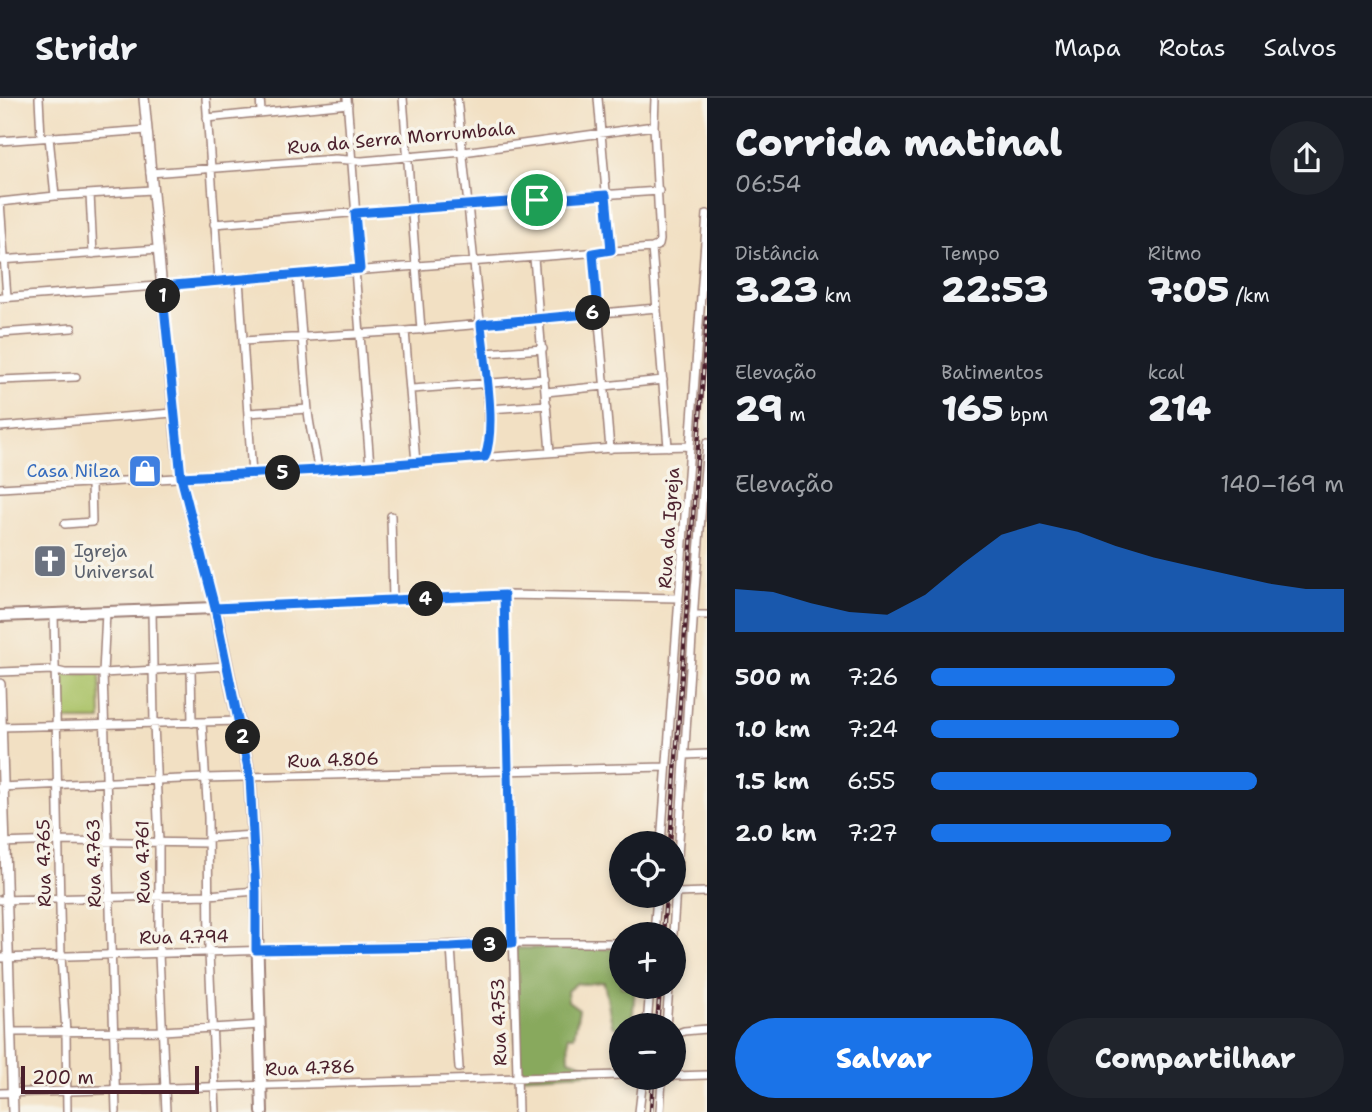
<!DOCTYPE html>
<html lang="pt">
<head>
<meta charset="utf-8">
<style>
  body { margin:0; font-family:"Shantell Sans",sans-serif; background:#20242c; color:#f1f3f6; height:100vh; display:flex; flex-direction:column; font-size:26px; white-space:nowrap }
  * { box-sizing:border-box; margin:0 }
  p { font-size:23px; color:#9ea1a6 }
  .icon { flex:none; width:38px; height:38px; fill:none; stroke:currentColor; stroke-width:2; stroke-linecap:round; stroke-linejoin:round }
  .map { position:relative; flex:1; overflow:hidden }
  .details { display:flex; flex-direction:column; background:#171b24; width:665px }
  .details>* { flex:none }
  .buttons { position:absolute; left:609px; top:733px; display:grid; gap:14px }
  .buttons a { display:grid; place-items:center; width:77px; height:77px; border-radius:50%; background:#171b24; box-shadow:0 4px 10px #0003; font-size:35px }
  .scale { position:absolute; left:21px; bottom:18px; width:178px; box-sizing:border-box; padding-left:7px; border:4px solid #4a1f2b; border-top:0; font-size:19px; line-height:24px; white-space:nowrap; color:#4a1f2b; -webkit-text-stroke:5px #f7f3e8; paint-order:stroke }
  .pin { position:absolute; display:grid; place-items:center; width:60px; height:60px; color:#fff; margin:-30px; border:4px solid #fff; border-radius:50%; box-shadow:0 2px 7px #0007 }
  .km { position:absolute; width:35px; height:35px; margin:-18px; border-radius:50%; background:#222; color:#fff; font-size:19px; line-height:35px; text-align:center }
  .round { display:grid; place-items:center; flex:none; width:74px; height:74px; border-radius:37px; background:#20242c }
  .summary { display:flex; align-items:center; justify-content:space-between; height:119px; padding:0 28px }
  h1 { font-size:38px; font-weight:800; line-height:52px }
  .figures { display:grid; grid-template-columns:repeat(3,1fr); gap:10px; height:119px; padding:7px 28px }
  .figures div { display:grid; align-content:center }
  .figures b { font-size:35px; font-weight:800 }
  .figures small { font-size:19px; font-weight:400 }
  .figures p { font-size:19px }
  .chart { height:196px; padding:14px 28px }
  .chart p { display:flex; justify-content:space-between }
  .chart svg { width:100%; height:126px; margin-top:7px; fill:#1a73e8; opacity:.7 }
  .cta { display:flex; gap:14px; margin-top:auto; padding:14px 28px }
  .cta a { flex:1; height:80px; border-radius:42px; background:#1a73e8; color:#fff; font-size:28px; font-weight:800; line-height:80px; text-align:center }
  .cta a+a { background:#20242c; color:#f1f3f6 }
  ul { padding:0 28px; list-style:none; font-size:23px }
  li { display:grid; grid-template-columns:112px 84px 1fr; align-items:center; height:52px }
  li i { height:18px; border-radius:9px; background:#1a73e8 }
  header { display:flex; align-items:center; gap:42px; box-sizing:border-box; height:98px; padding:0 35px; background:#171b24; border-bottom:2px solid #363941 }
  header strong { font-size:33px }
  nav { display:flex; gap:38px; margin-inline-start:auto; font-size:24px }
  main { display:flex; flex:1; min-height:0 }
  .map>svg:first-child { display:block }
  .green { fill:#abc369; stroke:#7a714a; stroke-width:2 }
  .forest { fill:#88a95d; stroke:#696444; stroke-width:2 }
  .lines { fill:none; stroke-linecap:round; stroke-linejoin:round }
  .minor-casing { stroke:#9e8077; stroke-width:10 }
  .tertiary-casing { stroke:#9e8077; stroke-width:12 }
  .secondary-casing { stroke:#9e8077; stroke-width:14 }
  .minor { stroke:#fff; stroke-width:7 }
  .tertiary { stroke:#fff; stroke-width:9 }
  .secondary { stroke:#fff; stroke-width:10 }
  .rail-casing { stroke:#4a1f2b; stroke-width:4.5 }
  .rail { stroke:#f7f3e8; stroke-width:2; stroke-dasharray:5; stroke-linecap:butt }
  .route-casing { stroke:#fff; stroke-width:14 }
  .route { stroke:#1a73e8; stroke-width:9 }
  .labels { text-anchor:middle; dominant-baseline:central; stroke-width:7; stroke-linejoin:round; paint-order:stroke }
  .street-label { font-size:18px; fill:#4a1f2b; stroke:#f7f3e8 }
  .shop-label { font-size:18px; fill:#366cbe; stroke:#f7f3e8; text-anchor:end }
  .worship-label { font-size:18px; fill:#5b616d; stroke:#f7f3e8; text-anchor:start }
</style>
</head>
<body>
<header>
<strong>Stridr</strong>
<nav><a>Mapa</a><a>Rotas</a><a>Salvos</a></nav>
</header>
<main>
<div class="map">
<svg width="707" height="1014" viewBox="0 0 707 1014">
  <rect width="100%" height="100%" fill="#f7f3e8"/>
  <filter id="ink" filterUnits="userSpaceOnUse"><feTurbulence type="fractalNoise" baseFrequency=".0143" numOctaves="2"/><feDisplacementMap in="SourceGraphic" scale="14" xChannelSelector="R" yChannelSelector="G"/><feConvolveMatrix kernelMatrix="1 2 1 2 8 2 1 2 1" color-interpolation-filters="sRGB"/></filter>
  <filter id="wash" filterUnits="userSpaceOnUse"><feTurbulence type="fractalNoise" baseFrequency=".00686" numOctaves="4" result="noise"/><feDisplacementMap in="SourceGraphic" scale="28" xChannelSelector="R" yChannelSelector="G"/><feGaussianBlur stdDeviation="1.57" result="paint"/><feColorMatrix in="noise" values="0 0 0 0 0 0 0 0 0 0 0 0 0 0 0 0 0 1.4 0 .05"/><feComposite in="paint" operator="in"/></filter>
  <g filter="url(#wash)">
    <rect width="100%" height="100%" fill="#f2e0c3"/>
    <!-- green -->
    <path class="green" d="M100,575L101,622H60L59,577Z"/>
    <!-- forest -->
    <path class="forest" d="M515,850L621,851V889H635L632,927L621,928V933L612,927L604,884C594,884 586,888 577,885L567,893L568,903L579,911L574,938H568L569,961L605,974L516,979Z"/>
  </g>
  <g filter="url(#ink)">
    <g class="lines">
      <!-- minor casing -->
      <g class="minor-casing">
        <path id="minor" d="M39,0L41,39
          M206,0L219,183
          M260,0L261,13
          M347,0L360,171
          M403,0L421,232
          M457,0L489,311V347L485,359
          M598,0L611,152
          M207,20L348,6
          M49,39L55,98
          M0,43L147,32
          M150,75L335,61L362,63L463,54L654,28
          M90,96L93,156
          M0,104L55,98L152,92
          M0,104L7,199
          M214,126L410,110L659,93
          M652,150L668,349
          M652,150L659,147L660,142L654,28L655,0
          M593,155L610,351
          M534,160L550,354
          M0,162L159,151
          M355,171L370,368
          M297,176C301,222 304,267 308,313C310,334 316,352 318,372
          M239,181L252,377
          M0,200L652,150
          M405,233L416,365
          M0,235L72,230
          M243,243L405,233L657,210
          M484,255L543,251
          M0,282L76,279
          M412,291L545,281
          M546,294L663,282
          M489,311L547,307
          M248,315L308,311
          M0,329L173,315
          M0,390L318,372L613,350L690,348
          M391,418L393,502
          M65,426L92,424L91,386
          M504,497L518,1014
          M215,510L504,497L679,500
          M152,513L154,625L159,745V856L166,1014
          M106,514L103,575L116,1014
          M54,516L61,858L66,935L67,1014
          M693,517H707
          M191,571L192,625
          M0,574L53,572L65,575H103L227,568
          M202,625L208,719L209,855L216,1014
          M0,629L240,623
          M686,657L707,656
          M0,689L204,680L666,669
          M208,740L254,737
          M0,745L59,743L208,745
          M661,746L707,116
          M676,795L707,794
          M0,802L209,797L256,793
          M654,836L657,798
          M673,836L695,493L707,345
          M451,849L459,970
          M0,860L512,845H621
          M647,928L650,889
          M666,928L669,889
          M12,934L163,933L260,927
          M674,937L684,933L707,931
          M674,978L707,977
          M0,995L621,977
          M639,1014L643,980
          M660,1014L662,980"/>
      </g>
      <!-- tertiary casing -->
      <g class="tertiary-casing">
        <path id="tertiary" d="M144,0L177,350L185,396L215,510
          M0,586L13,1014"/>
      </g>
      <!-- secondary casing -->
      <g class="secondary-casing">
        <path id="secondary" d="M0,518L215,510L250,680L256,793L262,1014"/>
      </g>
      <!-- minor -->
      <use href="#minor" class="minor"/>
      <!-- tertiary -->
      <use href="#tertiary" class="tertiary"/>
      <!-- secondary -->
      <use href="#secondary" class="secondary"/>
      <!-- rail casing -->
      <g class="rail-casing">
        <path id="rail" d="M670,746L707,220
          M663,836L666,798
          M657,928L660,889
          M651,1014L653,980"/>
      </g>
      <!-- rail -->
      <use href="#rail" class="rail"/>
    </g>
  </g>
  <g class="lines" filter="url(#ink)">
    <!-- route casing -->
    <g class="route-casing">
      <path id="route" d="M537,102L355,115L360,171L162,188L181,379L215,510L250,680L256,793V852L451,849L512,845L504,497L215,510L181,379L318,372L485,359C497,327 484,262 481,226L598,215L593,155L611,152L606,97L537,102"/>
    </g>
    <!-- route -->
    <use href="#route" class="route"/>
  </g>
  <!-- icons -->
  <defs>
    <g id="shop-square" transform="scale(1.75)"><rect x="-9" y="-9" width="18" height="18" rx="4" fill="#3f7fe0" stroke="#f7f3e8"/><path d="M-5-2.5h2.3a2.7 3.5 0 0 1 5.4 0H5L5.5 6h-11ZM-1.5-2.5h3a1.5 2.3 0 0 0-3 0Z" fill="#fff"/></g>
    <g id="church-square" transform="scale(1.75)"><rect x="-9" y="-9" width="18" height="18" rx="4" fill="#6b7280" stroke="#f7f3e8"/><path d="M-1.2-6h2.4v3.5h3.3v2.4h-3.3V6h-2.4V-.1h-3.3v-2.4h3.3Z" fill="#fff"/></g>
  </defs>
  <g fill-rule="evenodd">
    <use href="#shop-square" x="145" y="373"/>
    <use href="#church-square" x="50" y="463"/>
  </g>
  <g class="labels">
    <!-- street labels -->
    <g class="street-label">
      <text transform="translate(401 40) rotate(-5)">Rua da Serra Morrumbala</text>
      <text transform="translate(669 430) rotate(-86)">Rua da Igreja</text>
      <text transform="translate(333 662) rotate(-2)">Rua 4.806</text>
      <text transform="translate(143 764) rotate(-91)">Rua 4.761</text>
      <text transform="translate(44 765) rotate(-91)">Rua 4.765</text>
      <text transform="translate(94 765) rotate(-91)">Rua 4.763</text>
      <text transform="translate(184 839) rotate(-1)">Rua 4.794</text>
      <text transform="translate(499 924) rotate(-92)">Rua 4.753</text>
      <text transform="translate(310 970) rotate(-2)">Rua 4.786</text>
    </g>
    <!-- shop labels -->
    <g class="shop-label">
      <text x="120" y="373">Casa Nilza</text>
    </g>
    <!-- worship labels -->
    <g class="worship-label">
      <text x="74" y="453">Igreja<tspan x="74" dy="21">Universal</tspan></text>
    </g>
  </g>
</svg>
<div class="buttons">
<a><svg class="icon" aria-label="locate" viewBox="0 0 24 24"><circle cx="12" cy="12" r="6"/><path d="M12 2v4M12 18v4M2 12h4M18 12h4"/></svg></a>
<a>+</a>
<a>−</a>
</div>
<div class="scale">200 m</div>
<div class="pin" style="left:537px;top:102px;background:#1e9e55"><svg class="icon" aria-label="arrive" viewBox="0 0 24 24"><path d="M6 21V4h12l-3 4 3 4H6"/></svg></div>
<b class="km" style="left:163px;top:198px">1</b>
<b class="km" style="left:243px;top:639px">2</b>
<b class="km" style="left:490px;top:847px">3</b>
<b class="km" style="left:426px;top:501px">4</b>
<b class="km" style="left:283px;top:375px">5</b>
<b class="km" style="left:593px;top:215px">6</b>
</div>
<section class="details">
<div class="summary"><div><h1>Corrida matinal</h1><p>06:54</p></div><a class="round"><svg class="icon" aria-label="share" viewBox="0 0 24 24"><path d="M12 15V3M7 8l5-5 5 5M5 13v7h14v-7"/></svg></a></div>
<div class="figures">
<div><p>Distância</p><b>3.23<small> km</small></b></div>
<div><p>Tempo</p><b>22:53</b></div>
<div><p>Ritmo</p><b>7:05<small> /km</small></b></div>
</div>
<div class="figures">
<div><p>Elevação</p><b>29<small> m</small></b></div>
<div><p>Batimentos</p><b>165<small> bpm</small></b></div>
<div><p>kcal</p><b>214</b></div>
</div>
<div class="chart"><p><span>Elevação</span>140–169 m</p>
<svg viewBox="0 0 160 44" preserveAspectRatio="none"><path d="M0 44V29L10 30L20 34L30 37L40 38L50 31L60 20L70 10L80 6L90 9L100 14L110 18L120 21L130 24L140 27L150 29L160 29V44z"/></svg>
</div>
<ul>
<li><b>500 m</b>7:26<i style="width:59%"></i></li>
<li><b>1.0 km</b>7:24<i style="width:60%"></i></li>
<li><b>1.5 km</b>6:55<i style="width:79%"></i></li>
<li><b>2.0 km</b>7:27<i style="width:58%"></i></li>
</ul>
<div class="cta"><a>Salvar</a><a>Compartilhar</a></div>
</section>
</main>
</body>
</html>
